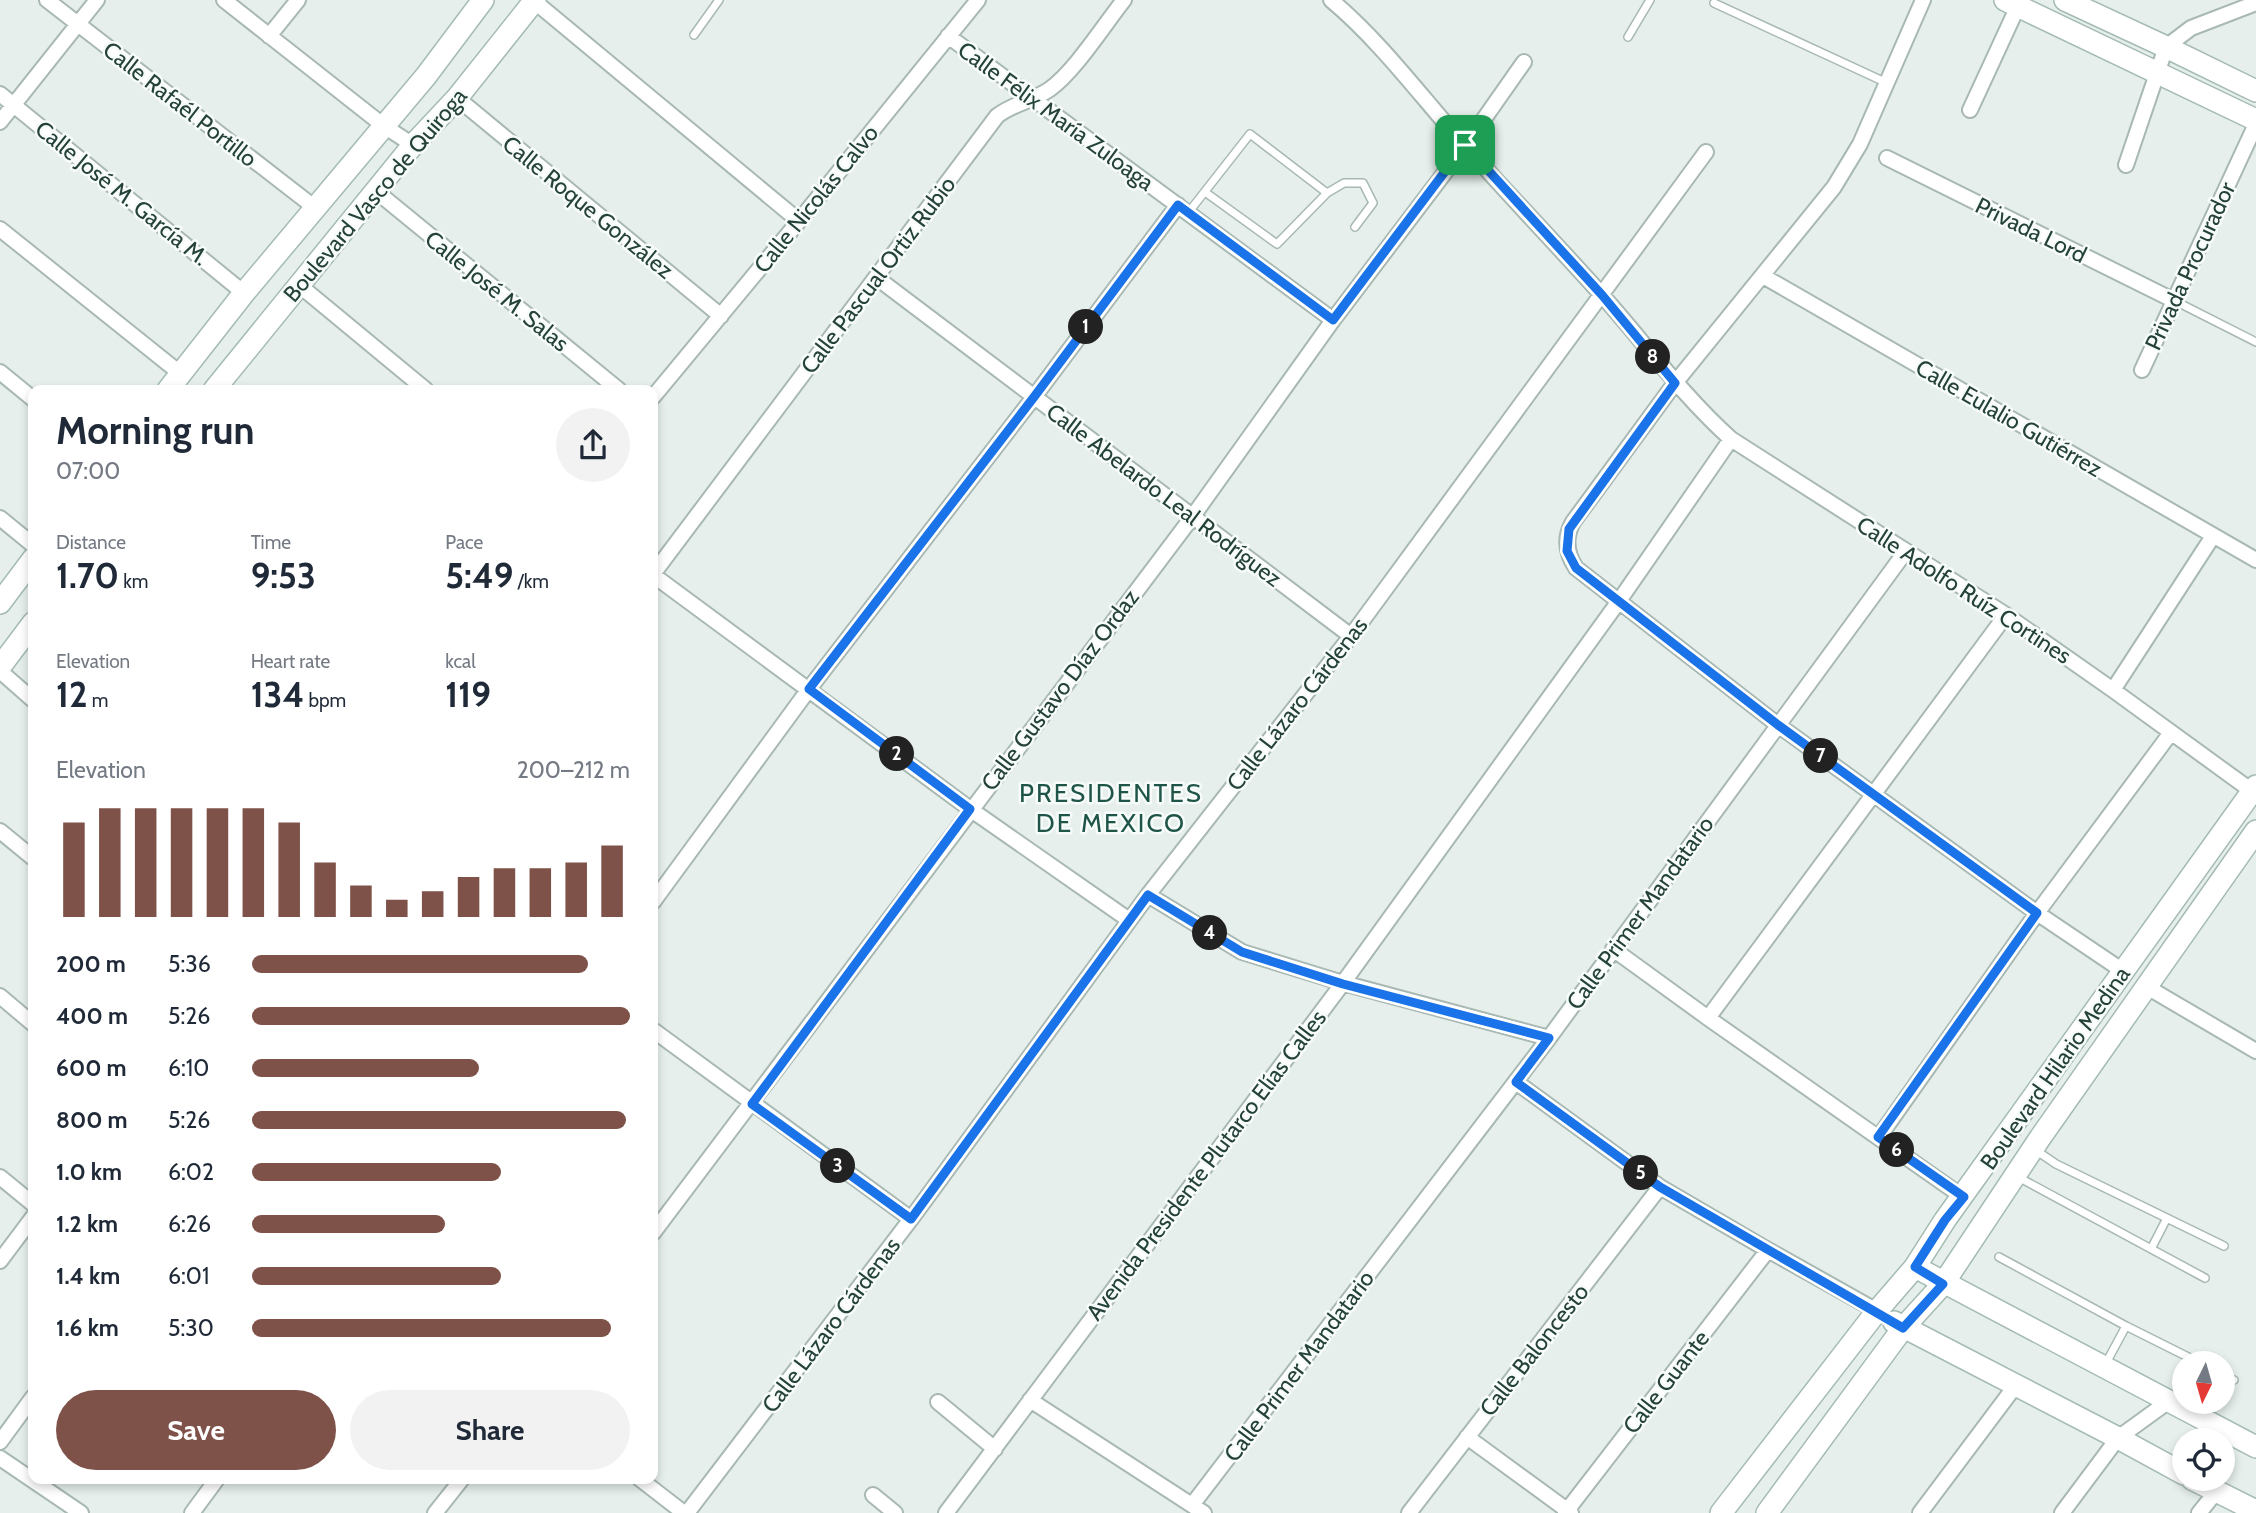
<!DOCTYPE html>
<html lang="en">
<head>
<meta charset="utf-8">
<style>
  body { margin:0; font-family:Cabin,sans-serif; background:#f2f2f3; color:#1f2937; height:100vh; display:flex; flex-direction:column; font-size:26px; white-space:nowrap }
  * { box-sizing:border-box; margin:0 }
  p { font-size:23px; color:#747a83 }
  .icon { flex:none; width:38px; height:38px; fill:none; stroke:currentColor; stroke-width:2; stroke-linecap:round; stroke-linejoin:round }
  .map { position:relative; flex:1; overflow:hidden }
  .panel { position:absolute; left:28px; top:385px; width:630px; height:1099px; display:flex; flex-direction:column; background:#fff; border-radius:14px; box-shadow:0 4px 10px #0003 }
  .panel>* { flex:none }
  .needle { width:46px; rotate:185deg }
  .tools { position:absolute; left:2172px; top:1351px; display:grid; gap:14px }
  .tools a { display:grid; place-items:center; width:63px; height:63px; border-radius:50%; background:#fff; box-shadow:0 4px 10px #0003; font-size:35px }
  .pin { position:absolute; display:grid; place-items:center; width:60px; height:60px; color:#fff; margin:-30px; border-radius:14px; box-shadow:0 4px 10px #0006 }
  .km { position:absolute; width:35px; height:35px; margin:-18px; border-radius:50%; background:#222; color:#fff; font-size:19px; line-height:35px; text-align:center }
  .round { display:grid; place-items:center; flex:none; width:74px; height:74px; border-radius:37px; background:#f2f2f3 }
  .head { display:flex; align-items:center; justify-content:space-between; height:119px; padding:0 28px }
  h1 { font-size:38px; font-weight:800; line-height:52px }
  .metrics { display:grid; grid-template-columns:repeat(3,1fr); gap:10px; height:119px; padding:7px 28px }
  .metrics div { display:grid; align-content:center }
  .metrics b { font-size:35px; font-weight:800 }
  .metrics small { font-size:19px; font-weight:400 }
  .metrics p { font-size:19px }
  .chart { height:196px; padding:14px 28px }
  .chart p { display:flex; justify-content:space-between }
  .chart svg { width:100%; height:126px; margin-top:7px; stroke:#7f5249; stroke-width:6 }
  .cta { display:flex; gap:14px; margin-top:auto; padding:14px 28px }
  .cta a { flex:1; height:80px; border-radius:42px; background:#7f5249; color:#fff; font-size:28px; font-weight:800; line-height:80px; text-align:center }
  .cta a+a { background:#f2f2f3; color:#1f2937 }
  ul { padding:0 28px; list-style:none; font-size:23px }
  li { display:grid; grid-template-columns:112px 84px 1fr; align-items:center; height:52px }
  li i { height:18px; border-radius:9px; background:#7f5249 }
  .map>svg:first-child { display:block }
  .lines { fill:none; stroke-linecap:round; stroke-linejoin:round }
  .lane-casing { stroke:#a8b8b2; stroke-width:10 }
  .street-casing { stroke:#a8b8b2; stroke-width:18 }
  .secondary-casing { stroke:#a4bbb3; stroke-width:24 }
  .lane { stroke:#fff; stroke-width:7 }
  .street { stroke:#fff; stroke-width:14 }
  .secondary { stroke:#fff; stroke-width:21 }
  .route-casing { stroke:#fff; stroke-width:14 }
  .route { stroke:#1a73e8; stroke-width:9 }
  .labels { text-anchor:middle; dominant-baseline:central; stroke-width:5; stroke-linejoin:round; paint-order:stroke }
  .street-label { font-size:23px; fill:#24423a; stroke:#f7fbf9 }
  .quarter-label { font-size:26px; letter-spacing:2px; fill:#1f5548; stroke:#f7fbf9 }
</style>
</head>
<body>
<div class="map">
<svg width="2256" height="1513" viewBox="0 0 2256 1513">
  <rect width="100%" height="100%" fill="#e6efeb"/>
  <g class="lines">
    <!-- lane casing -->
    <g class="lane-casing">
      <path id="lane" d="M1714,3L1887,83
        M694,35L719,0
        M1628,37L1650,0
        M1327,193L1344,183H1363L1373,203L1355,227
        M1188,213L1250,134L1327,193L1277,244L1205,192
        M2175,301L2256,342
        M2034,1149L2056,1164L2224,1246
        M2018,1177L2205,1278
        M2151,1249L2167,1218
        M1999,1257L2126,1326L2200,1363
        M2105,1365L2126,1326
        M2222,1375L2234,1380"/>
    </g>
    <!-- street casing -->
    <g class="street-casing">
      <path id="street" d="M47,0L314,207
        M224,0L384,126L413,145
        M1331,0C1374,36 1410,82 1446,124C1496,182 1549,236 1600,293C1644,342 1682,395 1731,439L2006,615L2113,690L2256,794
        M1923,0L1860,144L1834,187L1675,383L1573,522C1564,538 1566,553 1576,568L1778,725L2037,913L2123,971
        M534,1L799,221
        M269,36L298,0
        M948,36L1333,320
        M0,94L244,293
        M457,98L721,316
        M1970,110L2018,6
        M0,122L97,0
        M1887,158L2175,301
        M2126,165L2166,47L2191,28L2256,3
        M377,192L619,390
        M0,229L181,374
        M1763,276L2256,560
        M877,278L1351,636
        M299,285L426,390
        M2142,370L2256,124
        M0,372L33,399
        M653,397L799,221L978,0
        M0,518L33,545
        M653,574L997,116C1014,103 1033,101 1050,89C1075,71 1104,25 1124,0
        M653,575L970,809L1129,920
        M0,671L33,700
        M2113,690L2213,536
        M0,831L33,858
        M1148,895L1242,952L1343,983L1549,1038
        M653,902L809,689L1034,397L1178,205
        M1613,949L1708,1018L1963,1197
        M2147,987L2256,1051
        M0,996L33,1024
        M1708,1018L2006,615
        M653,1030L911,1219
        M1516,1082L1660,1187L1768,1250L1877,1311
        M1879,1137L2037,913L2170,734
        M0,1177L33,1204
        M653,1233L1193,516L1333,320L1465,146L1524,62
        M0,1261L33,1217
        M1030,1400L1204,1513
        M938,1402L995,1449
        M1467,1437L1571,1513
        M0,1442L33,1397
        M0,1458L81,1513
        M640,1479L684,1513
        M873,1495L895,1513
        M1192,1505L1549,1038L1906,551
        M192,1513L217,1479
        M435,1513L462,1479
        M687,1513L911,1219L1148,895L1351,636L1706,152
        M946,1513L1343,983L1619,601L1731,439
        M1409,1513L1660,1187
        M1565,1513L1768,1250
        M1920,1513L2016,1385
        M2062,1513L2118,1438L2169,1401
        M2199,1513L2216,1492"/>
    </g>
    <!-- secondary casing -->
    <g class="secondary-casing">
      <path id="secondary" d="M2005,0L2256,120
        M2065,0L2166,47L2256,91
        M168,390L244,293L426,76L483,0
        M214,390L413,145L457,98L535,0
        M0,603L33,559
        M0,667L33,623
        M1915,1267L2256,1447
        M1894,1322L2118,1438L2184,1474
        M2192,1479L2256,1511
        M1721,1513L1877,1311L1915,1267L1945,1220L2256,786
        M1767,1513L1903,1328L1943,1284L2040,1138L2256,831"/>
    </g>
    <!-- lane -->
    <use href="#lane" class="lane"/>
    <!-- street -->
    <use href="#street" class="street"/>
    <!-- secondary -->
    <use href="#secondary" class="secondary"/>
  </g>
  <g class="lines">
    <!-- route casing -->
    <g class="route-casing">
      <path id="route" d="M1465,145L1602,295L1675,383L1569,529L1567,551L1576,568L1778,725L2037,913L1878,1137L1964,1197L1945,1220L1915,1267L1943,1284L1903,1328L1660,1187L1516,1082L1549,1038L1343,984L1242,952L1148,895L911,1219L752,1104L970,809L809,689L1034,397L1178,205L1333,320Z"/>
    </g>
    <!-- route -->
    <use href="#route" class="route"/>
  </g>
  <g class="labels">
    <!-- street labels -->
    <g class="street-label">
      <text transform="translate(180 104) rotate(38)">Calle Rafaél Portillo</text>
      <text transform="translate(1056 116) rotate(36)">Calle Félix María Zuloaga</text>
      <text transform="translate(122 193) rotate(39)">Calle José M. García M.</text>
      <text transform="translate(375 195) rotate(-50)">Boulevard Vasco de Quiroga</text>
      <text transform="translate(816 199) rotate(-51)">Calle Nicolás Calvo</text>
      <text transform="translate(588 207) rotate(39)">Calle Roque González</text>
      <text transform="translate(2031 230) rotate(26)">Privada Lord</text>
      <text transform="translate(2190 266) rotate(-65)">Privada Procurador</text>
      <text transform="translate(878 275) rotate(-53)">Calle Pascual Ortiz Rubio</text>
      <text transform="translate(497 291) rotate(39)">Calle José M. Salas</text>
      <text transform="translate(2009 418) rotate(30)">Calle Eulalio Gutiérrez</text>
      <text transform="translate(1164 495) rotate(37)">Calle Abelardo Leal Rodríguez</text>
      <text transform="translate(1964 590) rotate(33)">Calle Adolfo Ruíz Cortines</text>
      <text transform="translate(1060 690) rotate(-53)">Calle Gustavo Díaz Ordaz</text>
      <text transform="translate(1297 704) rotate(-52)">Calle Lázaro Cárdenas</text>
      <text transform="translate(1640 913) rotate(-54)">Calle Primer Mandatario</text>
      <text transform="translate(2055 1068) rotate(-55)">Boulevard Hilario Medina</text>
      <text transform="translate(1206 1165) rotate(-53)">Avenida Presidente Plutarco Elías Calles</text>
      <text transform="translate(831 1325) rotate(-53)">Calle Lázaro Cárdenas</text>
      <text transform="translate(1534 1350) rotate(-52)">Calle Baloncesto</text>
      <text transform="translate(1299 1366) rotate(-53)">Calle Primer Mandatario</text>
      <text transform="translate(1666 1382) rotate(-52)">Calle Guante</text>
    </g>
    <!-- quarter labels -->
    <g class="quarter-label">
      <text x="1111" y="793">PRESIDENTES<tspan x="1111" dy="30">DE MEXICO</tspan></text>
    </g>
  </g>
</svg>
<div class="tools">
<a><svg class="needle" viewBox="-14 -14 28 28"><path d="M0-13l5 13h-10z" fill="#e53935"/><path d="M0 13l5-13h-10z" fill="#747a83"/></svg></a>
<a><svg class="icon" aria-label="locate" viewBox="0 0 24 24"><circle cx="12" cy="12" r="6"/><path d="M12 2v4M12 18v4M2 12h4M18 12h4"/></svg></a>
</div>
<div class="pin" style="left:1465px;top:145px;background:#1e9e55"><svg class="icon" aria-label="arrive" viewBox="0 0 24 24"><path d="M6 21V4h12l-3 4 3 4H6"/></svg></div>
<b class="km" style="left:1086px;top:327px">1</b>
<b class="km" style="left:897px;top:754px">2</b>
<b class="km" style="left:838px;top:1166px">3</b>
<b class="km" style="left:1210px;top:933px">4</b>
<b class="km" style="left:1641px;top:1173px">5</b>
<b class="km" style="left:1897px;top:1150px">6</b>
<b class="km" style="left:1821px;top:756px">7</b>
<b class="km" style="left:1653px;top:357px">8</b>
<section class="panel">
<div class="head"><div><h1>Morning run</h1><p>07:00</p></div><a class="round"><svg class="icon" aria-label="share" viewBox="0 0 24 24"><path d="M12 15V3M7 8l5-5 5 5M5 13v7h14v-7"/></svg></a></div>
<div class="metrics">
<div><p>Distance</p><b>1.70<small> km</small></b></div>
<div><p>Time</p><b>9:53</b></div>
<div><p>Pace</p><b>5:49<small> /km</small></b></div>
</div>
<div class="metrics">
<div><p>Elevation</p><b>12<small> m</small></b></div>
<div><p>Heart rate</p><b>134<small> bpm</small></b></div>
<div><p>kcal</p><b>119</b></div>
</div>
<div class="chart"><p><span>Elevation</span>200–212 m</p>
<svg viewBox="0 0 160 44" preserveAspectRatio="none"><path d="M5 44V11M15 44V6M25 44V6M35 44V6M45 44V6M55 44V6M65 44V11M75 44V25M85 44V33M95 44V38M105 44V35M115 44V30M125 44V27M135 44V27M145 44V25M155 44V19"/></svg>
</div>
<ul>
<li><b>200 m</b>5:36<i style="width:89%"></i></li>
<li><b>400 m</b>5:26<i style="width:100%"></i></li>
<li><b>600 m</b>6:10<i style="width:60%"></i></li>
<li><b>800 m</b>5:26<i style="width:99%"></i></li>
<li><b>1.0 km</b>6:02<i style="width:66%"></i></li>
<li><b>1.2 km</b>6:26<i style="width:51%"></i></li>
<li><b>1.4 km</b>6:01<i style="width:66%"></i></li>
<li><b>1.6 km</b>5:30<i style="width:95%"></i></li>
</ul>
<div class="cta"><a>Save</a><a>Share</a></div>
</section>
</div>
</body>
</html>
